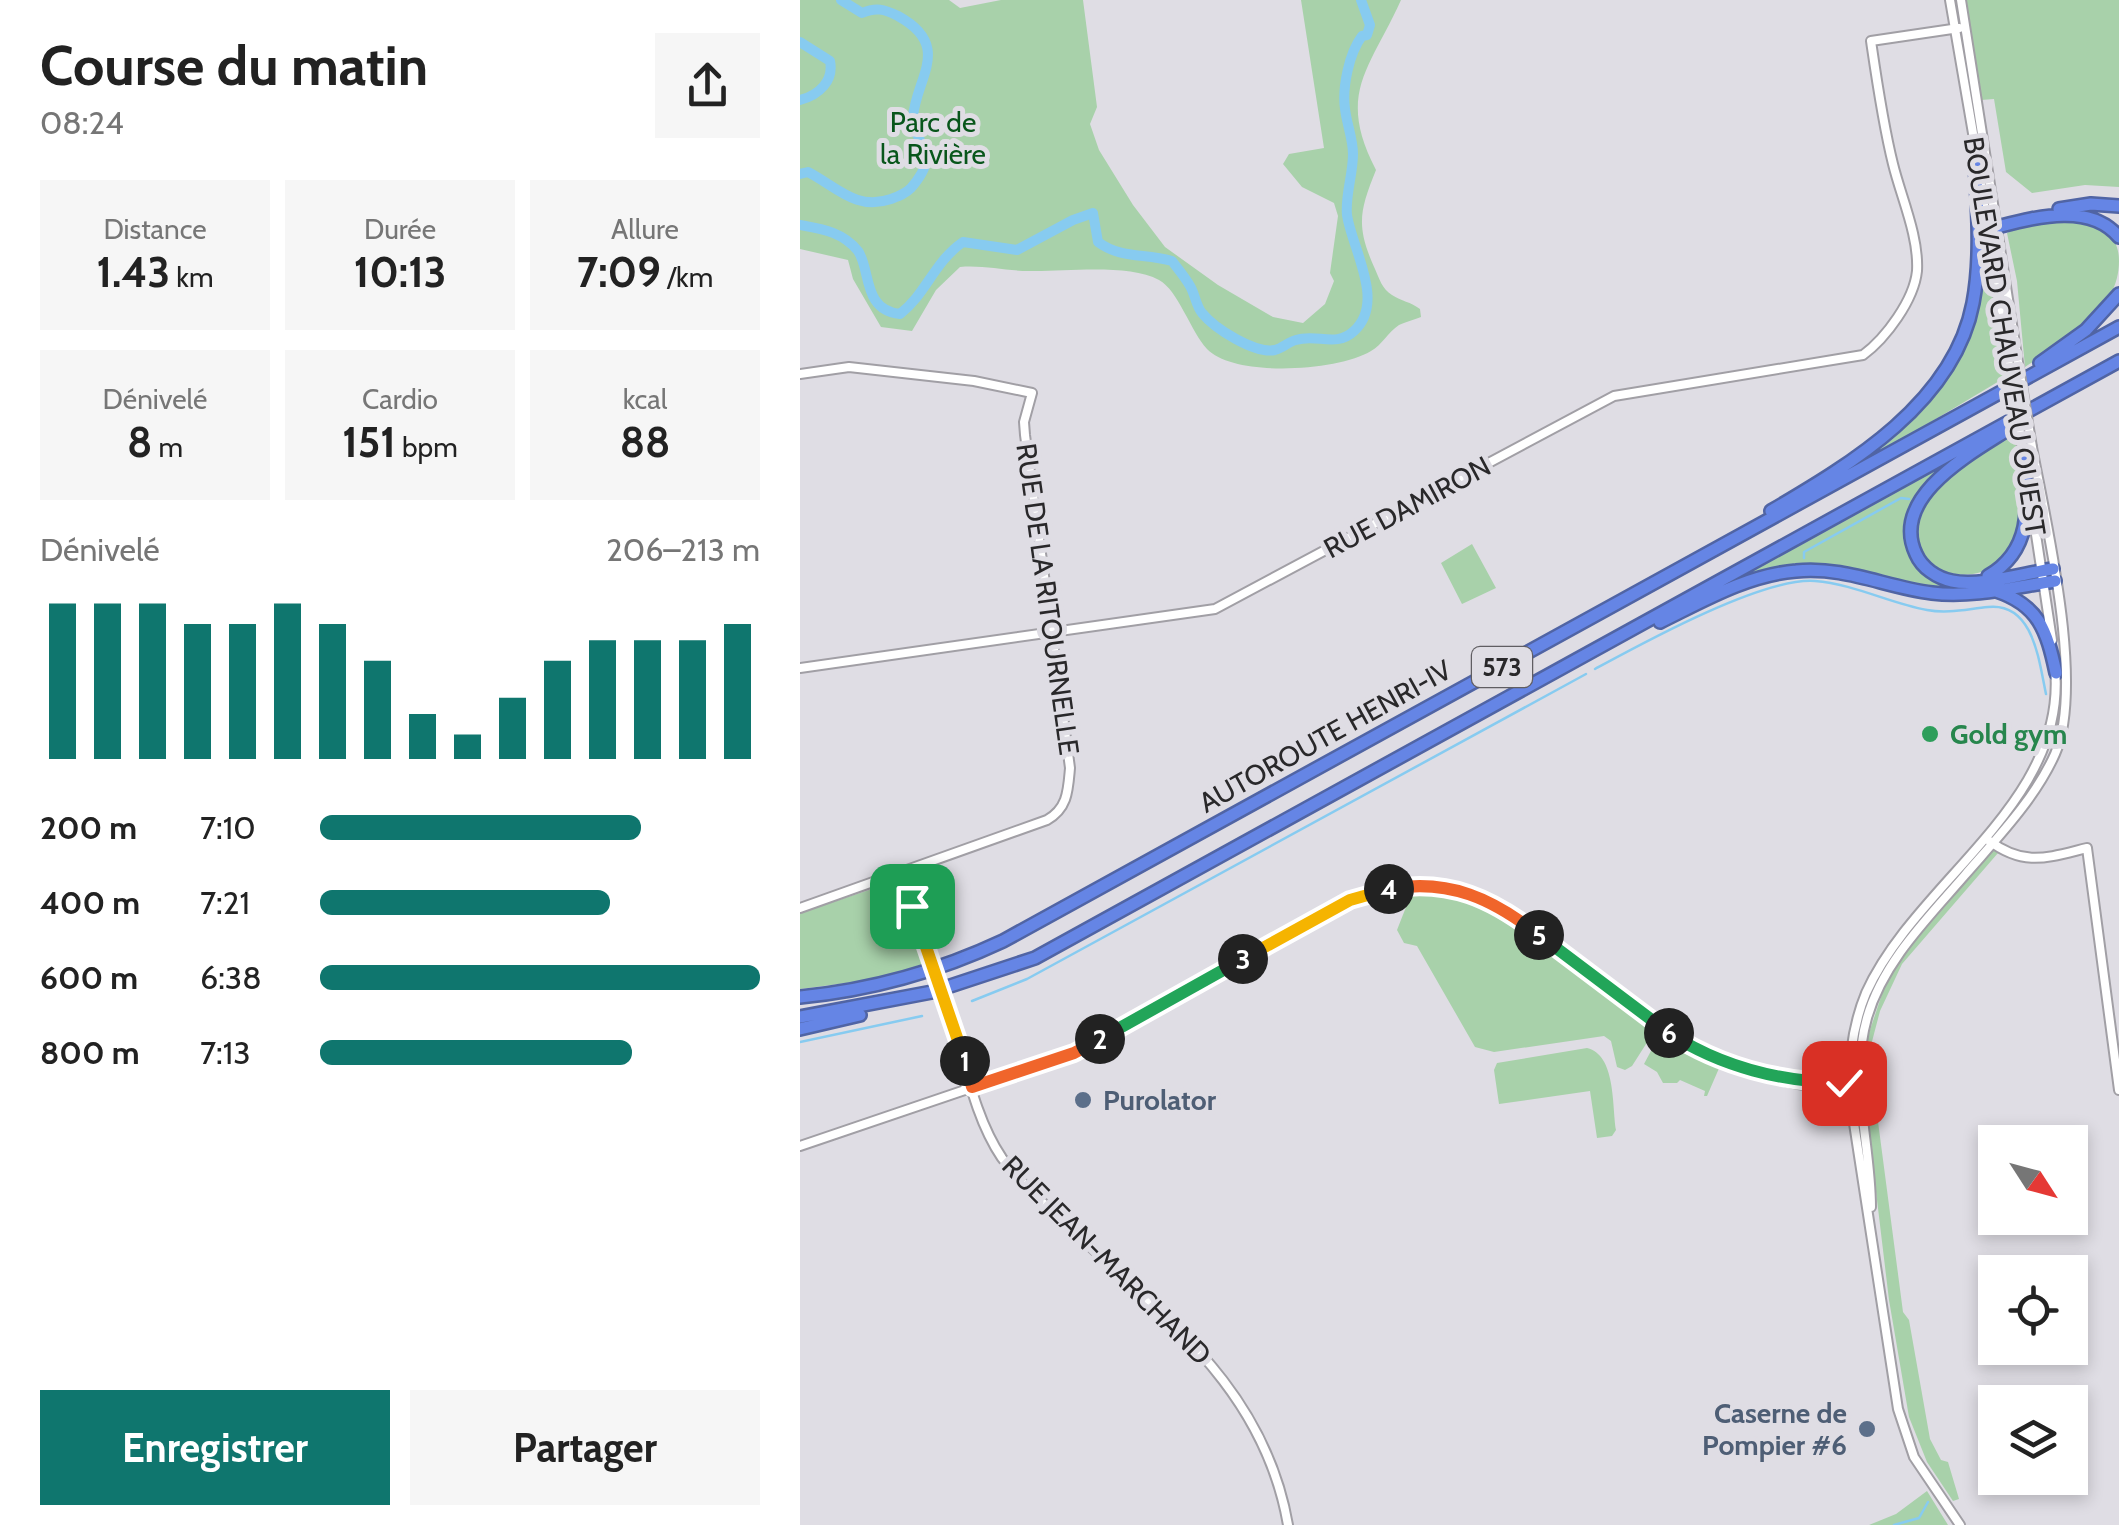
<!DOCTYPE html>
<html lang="fr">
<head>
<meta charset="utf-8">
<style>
  body { margin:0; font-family:Cabin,sans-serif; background:#f6f6f6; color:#222; height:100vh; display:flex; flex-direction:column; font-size:38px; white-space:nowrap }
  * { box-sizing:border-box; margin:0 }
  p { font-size:32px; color:#767676 }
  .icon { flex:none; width:55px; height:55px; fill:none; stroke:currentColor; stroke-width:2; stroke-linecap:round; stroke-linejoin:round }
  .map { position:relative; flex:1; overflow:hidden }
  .panel { display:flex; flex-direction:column; background:#fff; width:800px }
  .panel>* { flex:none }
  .needle { width:65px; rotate:126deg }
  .fabs { position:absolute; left:1178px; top:1125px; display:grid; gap:20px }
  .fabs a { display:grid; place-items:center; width:110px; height:110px; border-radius:0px; background:#fff; box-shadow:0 5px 15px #0003; font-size:50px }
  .pin { position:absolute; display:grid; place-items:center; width:85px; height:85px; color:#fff; margin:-42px; border-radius:20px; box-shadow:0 5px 15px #0006 }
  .km { position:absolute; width:50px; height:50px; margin:-25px; border-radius:50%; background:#222; color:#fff; font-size:28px; line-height:50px; text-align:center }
  .round { display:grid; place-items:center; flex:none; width:105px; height:105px; border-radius:0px; background:#f6f6f6 }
  .summary { display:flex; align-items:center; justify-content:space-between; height:170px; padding:0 40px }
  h1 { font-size:55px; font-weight:800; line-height:75px }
  .stats { display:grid; grid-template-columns:repeat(3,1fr); gap:15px; height:170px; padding:10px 40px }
  .stats div { display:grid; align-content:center; border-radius:0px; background:#f6f6f6; text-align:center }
  .stats b { font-size:42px; font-weight:800 }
  .stats small { font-size:28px; font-weight:400 }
  .stats p { font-size:28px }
  .chart { height:280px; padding:20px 40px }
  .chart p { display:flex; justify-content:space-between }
  .chart svg { width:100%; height:180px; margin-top:10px; stroke:#0f766e; stroke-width:6 }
  .button { display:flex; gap:20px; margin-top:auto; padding:20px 40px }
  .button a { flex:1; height:115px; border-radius:0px; background:#0f766e; color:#fff; font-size:40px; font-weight:800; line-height:115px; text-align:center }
  .button a+a { background:#f6f6f6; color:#222 }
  ul { padding:0 40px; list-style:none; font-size:32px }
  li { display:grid; grid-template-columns:160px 120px 1fr; align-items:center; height:75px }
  li i { height:25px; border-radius:12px; background:#0f766e }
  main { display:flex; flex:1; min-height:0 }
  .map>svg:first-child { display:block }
  .green { fill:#a8d1aa }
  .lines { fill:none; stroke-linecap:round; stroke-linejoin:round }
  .stream { stroke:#87cbf0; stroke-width:2.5 }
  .river { stroke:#87cbf0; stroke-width:10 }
  .tertiary-casing { stroke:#a19fa5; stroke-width:12 }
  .secondary-casing { stroke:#a19fa5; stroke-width:12 }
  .motorway-casing { stroke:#5064a4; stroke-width:16 }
  .tertiary { stroke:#fff; stroke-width:8 }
  .secondary { stroke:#fff; stroke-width:8 }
  .motorway { stroke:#6585e5; stroke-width:11 }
  .tertiary-bridge-casing { stroke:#a19fa5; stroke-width:12; stroke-linecap:butt }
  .secondary-bridge-casing { stroke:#a19fa5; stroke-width:12; stroke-linecap:butt }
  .tertiary-bridge { stroke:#fff; stroke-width:8 }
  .secondary-bridge { stroke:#fff; stroke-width:8 }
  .split-1-casing { stroke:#fff; stroke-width:20 }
  .split-2-casing { stroke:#fff; stroke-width:20 }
  .split-3-casing { stroke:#fff; stroke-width:20 }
  .split-4-casing { stroke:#fff; stroke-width:20 }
  .split-5-casing { stroke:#fff; stroke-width:20 }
  .split-6-casing { stroke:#fff; stroke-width:20 }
  .split-7-casing { stroke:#fff; stroke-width:20 }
  .split-1 { stroke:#f5b400; stroke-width:12 }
  .split-2 { stroke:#f0652b; stroke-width:12 }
  .split-3 { stroke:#22a559; stroke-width:12 }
  .split-4 { stroke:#f5b400; stroke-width:12 }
  .split-5 { stroke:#f0652b; stroke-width:12 }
  .split-6 { stroke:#22a559; stroke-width:12 }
  .split-7 { stroke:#22a559; stroke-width:12 }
  .leisure-dot { fill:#2e9e5b; stroke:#dfdde4; stroke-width:4 }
  .service-dot { fill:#5c6f8a; stroke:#dfdde4; stroke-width:4 }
  .labels { text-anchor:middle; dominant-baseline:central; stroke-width:10; stroke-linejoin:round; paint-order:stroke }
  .shield { fill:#dfdde4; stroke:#605e62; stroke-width:2.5 }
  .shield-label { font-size:25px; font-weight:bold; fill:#29282a }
  .park-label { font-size:28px; fill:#08561b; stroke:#dfdde4 }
  .street-label { font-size:28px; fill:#29282a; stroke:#dfdde4 }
  .leisure-label { font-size:28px; font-weight:bold; fill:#27864d; stroke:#dfdde4; text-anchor:start }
  .service-label { font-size:28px; font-weight:bold; fill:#4e5e75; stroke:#dfdde4; text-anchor:start }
</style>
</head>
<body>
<main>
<section class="panel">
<div class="summary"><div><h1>Course du matin</h1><p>08:24</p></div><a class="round"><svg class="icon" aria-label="share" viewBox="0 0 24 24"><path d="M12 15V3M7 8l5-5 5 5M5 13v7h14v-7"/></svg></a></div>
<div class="stats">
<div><p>Distance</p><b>1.43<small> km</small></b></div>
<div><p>Durée</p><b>10:13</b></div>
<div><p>Allure</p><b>7:09<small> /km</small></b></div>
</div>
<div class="stats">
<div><p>Dénivelé</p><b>8<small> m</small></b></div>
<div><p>Cardio</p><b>151<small> bpm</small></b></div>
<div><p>kcal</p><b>88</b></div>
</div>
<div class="chart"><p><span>Dénivelé</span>206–213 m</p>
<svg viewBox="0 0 160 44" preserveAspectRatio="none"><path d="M5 44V6M15 44V6M25 44V6M35 44V11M45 44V11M55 44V6M65 44V11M75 44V20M85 44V33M95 44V38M105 44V29M115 44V20M125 44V15M135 44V15M145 44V15M155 44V11"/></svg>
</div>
<ul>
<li><b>200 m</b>7:10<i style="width:73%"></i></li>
<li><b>400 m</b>7:21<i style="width:66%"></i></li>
<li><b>600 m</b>6:38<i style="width:100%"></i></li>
<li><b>800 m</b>7:13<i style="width:71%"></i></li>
</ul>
<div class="button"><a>Enregistrer</a><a>Partager</a></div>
</section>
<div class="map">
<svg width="1319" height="1525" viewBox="0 0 1319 1525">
  <rect width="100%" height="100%" fill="#dfdde4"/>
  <!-- green -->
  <path class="green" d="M0,0H149L160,8L201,0H283L297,107L290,124L299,150L333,205L365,247L418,285L473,317L503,323L525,304L534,281L530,273L538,216L534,203L502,187L483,164L489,154L524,148L501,0H601C570,69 536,93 576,170C559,212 556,227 575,269C579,278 582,289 592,295C601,301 611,302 620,309L621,317C614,320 605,322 599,325C588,332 582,345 571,351C538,371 435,378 407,349C391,332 378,290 359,280C328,263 263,272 229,271C205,271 184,265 160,267L136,290L112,331L81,327L53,279L48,260L0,249Z
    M1165,0H1319V187L1285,185L1232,193L1206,172L1194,99L1181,100Z
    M1280,219C1289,223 1301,227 1308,233C1316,241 1319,250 1319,261C1319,313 1264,342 1225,367L1217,281L1207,233L1221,226Z
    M1183,231L1206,377L1039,477C1060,462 1084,449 1101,431C1158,375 1185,310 1183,231Z
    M1214,431C1220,461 1232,518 1215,545C1178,604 1087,567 1125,505C1146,471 1182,452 1214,431Z
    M1149,462L1151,465L1119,499L1113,555L1159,588L1111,585L1064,571L1026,565H994L943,575Z
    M672,544L696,588L662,604L641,563Z
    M1193,850L1198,853L1102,964L1080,1011L1069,1053L1103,1312L1109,1320L1130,1439L1141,1460L1148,1462L1159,1499L1153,1501L1127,1462L1109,1417L1089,1300L1063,1083L1067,1039L1086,982L1114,942Z
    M90,883L98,889L123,965L70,980L0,989V913Z
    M616,892L662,897L703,916L855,1030L832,1066L825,1070L817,1067L811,1041L804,1036L694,1052L675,1047L617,946L604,943L597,930L608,902Z
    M860,1034L920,1066L907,1096H904L905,1091L880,1080L877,1083H863L857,1072L844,1064Z
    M787,1048C816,1055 812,1105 816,1130L812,1136L797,1138L790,1091L699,1104L694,1070L697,1063Z
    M1127,1491L1148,1525H1069L1096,1514Z"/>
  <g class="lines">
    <!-- stream -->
    <path class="stream" d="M1004,558V552L1101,498L1109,499
      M795,669C843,643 963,577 1015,581C1054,584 1089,603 1127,610C1148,614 1167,609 1188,607C1234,602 1239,662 1246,694
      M172,1001L227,979L786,674
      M0,1042L122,1016
      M1094,1525L1119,1518L1128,1502"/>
    <!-- river -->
    <path class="river" d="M0,42L30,61C34,81 19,95 0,100
      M0,174L8,172C37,187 56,211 91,199C99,196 105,194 111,188C117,181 125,171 126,161C127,146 112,133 113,117C116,78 153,46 98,16C84,9 76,7 62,13L41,0
      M0,225C22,229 43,232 58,251C71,269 62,310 100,314C126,294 134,262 163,242L217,250L273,220L293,213L298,242C321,259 344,253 372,261C378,269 385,277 390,286C395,294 396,306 402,313C415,329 455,354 475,350C483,348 488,342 496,340C516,333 536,348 554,331C586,302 552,249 547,215C545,195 553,175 553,154C553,139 547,125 545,109C542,88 549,53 562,36L567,35L570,25L561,0"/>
    <!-- tertiary casing -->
    <g class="tertiary-casing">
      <path id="tertiary" d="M0,374L49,367L174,381L232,393L224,422L225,435L270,768C268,790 268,808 247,820L0,908
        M0,668L415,609L814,396L1063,355C1086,338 1114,300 1117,271C1119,236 1101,197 1093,164C1083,124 1077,82 1071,41L1159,28
        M1188,840C1224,867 1246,858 1287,848L1319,1090
        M100,874L128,952
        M150,1014C165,1061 174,1117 202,1158C223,1187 251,1210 277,1234C369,1321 465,1392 488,1525
        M988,1078L1059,1082
        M0,1146L274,1053L550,900C640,867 684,892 754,947C794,978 834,1011 877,1038C931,1072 998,1088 1060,1092"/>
    </g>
    <!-- secondary casing -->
    <g class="secondary-casing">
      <path id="secondary" d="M1150,0L1175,145
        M1161,0L1216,350
        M1181,184L1207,353
        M1230,495L1252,640
        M1071,1207C1071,1144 1049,1081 1067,1018C1083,962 1127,919 1165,875C1197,838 1235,799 1255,754C1285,685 1246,523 1232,447
        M1160,1525L1114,1457L1098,1409L1049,1091C1049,1058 1053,1024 1066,993C1117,880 1268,804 1255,668"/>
    </g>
    <!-- motorway casing -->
    <g class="motorway-casing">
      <path id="motorway" d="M1259,209L1291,204L1319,206
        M1189,229C1230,219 1288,200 1319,237
        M1240,363L1286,330L1319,294
        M1204,432C1166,456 1090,499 1116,554C1122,568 1137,578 1152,581C1180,587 1224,573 1253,569
        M971,511C1051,464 1154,403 1173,303C1183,250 1176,194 1174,142
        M1188,576C1236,548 1227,500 1223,452
        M1196,591C1239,605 1247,631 1256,673
        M860,622C903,601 947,575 996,571C1044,566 1085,587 1132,593C1172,598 1215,587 1255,581
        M0,997C72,990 137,972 203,941L1319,327
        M0,1017L132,992L235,958L1319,361
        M0,1029L60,1015"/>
    </g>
    <!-- tertiary -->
    <use href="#tertiary" class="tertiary"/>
    <!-- secondary -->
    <use href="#secondary" class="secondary"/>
    <!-- motorway -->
    <use href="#motorway" class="motorway"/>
    <!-- tertiary-bridge casing -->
    <g class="tertiary-bridge-casing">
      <path id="tertiary-bridge" d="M128,952L150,1014"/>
    </g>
    <!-- secondary-bridge casing -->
    <g class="secondary-bridge-casing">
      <path id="secondary-bridge" d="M1216,350L1232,447
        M1207,353L1223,452"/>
    </g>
    <!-- tertiary-bridge -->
    <use href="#tertiary-bridge" class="tertiary-bridge"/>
    <!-- secondary-bridge -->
    <use href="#secondary-bridge" class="secondary-bridge"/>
  </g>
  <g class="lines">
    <!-- split-1 casing -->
    <g class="split-1-casing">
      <path id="split-1" d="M112,906L165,1061"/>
    </g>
    <!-- split-2 casing -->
    <g class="split-2-casing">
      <path id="split-2" d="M165,1061L172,1087L274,1053L300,1039"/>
    </g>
    <!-- split-3 casing -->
    <g class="split-3-casing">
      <path id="split-3" d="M300,1039L443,959"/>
    </g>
    <!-- split-4 casing -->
    <g class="split-4-casing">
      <path id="split-4" d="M443,959L550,900L589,889"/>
    </g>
    <!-- split-5 casing -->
    <g class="split-5-casing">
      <path id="split-5" d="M589,889C649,878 693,899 739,935"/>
    </g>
    <!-- split-6 casing -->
    <g class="split-6-casing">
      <path id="split-6" d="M739,935L869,1033"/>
    </g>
    <!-- split-7 casing -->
    <g class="split-7-casing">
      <path id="split-7" d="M869,1033C921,1067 983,1082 1044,1083"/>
    </g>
    <!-- split-1 -->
    <use href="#split-1" class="split-1"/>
    <!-- split-2 -->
    <use href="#split-2" class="split-2"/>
    <!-- split-3 -->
    <use href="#split-3" class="split-3"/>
    <!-- split-4 -->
    <use href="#split-4" class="split-4"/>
    <!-- split-5 -->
    <use href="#split-5" class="split-5"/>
    <!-- split-6 -->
    <use href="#split-6" class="split-6"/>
    <!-- split-7 -->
    <use href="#split-7" class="split-7"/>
  </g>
  <!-- markers -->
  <circle class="leisure-dot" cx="1130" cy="734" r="10"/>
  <g class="service-dot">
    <circle cx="283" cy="1100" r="10"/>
    <circle cx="1067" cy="1429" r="10"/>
  </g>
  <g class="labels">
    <!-- shield labels -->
    <rect class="shield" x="672" y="647" width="60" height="40" rx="8"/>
    <g class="shield-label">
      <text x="702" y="667">573</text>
    </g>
    <!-- park labels -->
    <g class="park-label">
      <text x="133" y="122">Parc de<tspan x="133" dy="32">la Rivière</tspan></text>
    </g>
    <!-- street labels -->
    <g class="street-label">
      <text transform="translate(1205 336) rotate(81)">BOULEVARD CHAUVEAU OUEST</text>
      <text transform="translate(607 507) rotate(-28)">RUE DAMIRON</text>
      <text transform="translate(248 599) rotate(82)">RUE DE LA RITOURNELLE</text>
      <text transform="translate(525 736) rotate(-29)">AUTOROUTE HENRI-IV</text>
      <text transform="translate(307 1260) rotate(45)">RUE JEAN-MARCHAND</text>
    </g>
    <!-- leisure labels -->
    <g class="leisure-label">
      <text x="1150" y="734">Gold gym</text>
    </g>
    <!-- service labels -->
    <g class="service-label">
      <text x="303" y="1100">Purolator</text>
      <text x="1047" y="1413" text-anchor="end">Caserne de<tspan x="1047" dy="32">Pompier #6</tspan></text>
    </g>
  </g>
</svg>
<div class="fabs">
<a><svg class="needle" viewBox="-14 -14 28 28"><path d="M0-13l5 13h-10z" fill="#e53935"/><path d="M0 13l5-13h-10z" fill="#767676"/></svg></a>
<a><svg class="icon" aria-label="locate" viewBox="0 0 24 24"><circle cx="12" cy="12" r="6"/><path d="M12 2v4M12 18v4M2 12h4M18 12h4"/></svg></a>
<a><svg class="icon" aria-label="layers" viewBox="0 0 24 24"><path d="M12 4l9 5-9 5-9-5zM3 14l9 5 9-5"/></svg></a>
</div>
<div class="pin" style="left:112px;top:906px;background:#1e9e55"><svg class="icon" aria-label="arrive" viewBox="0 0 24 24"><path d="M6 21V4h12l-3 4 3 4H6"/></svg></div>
<div class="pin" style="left:1044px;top:1083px;background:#d93025"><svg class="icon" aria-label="check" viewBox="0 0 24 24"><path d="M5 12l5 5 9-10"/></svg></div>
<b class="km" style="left:165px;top:1061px">1</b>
<b class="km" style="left:300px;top:1039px">2</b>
<b class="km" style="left:443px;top:959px">3</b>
<b class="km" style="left:589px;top:889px">4</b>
<b class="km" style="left:739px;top:935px">5</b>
<b class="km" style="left:869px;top:1033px">6</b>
</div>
</main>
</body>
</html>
